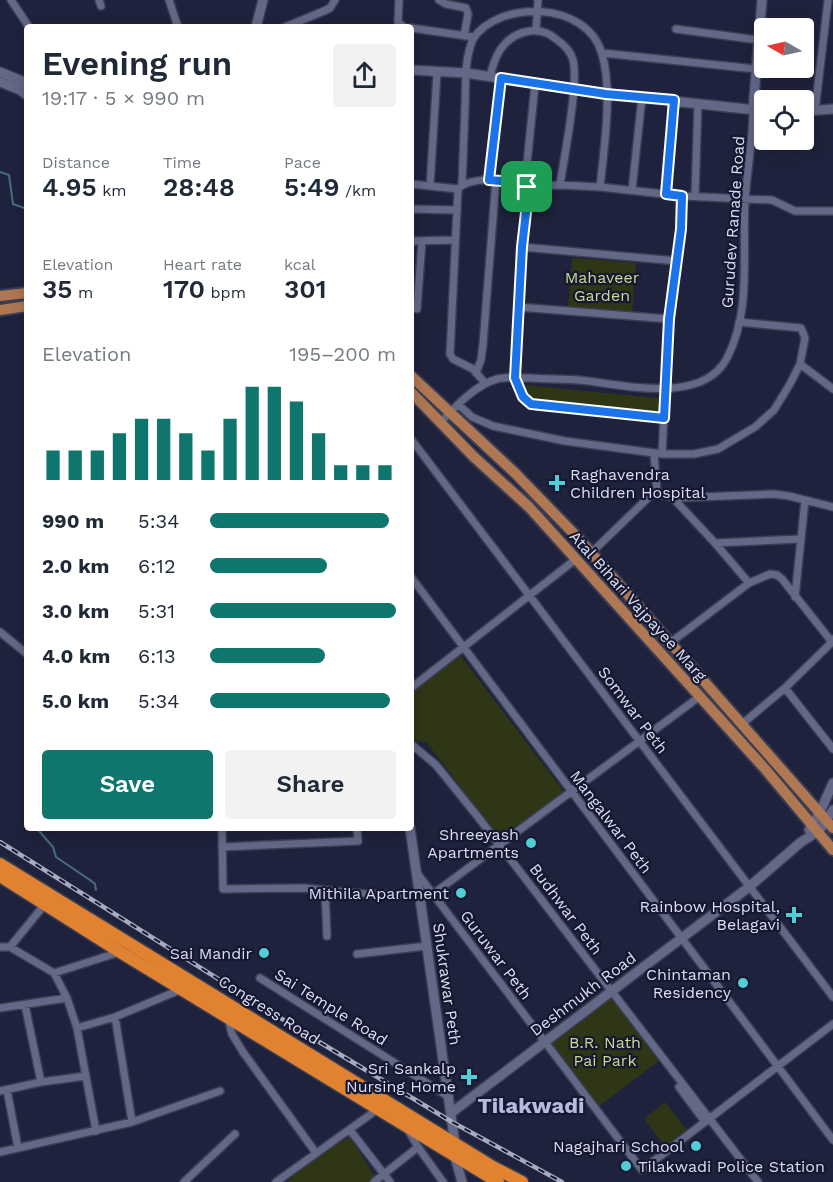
<!DOCTYPE html>
<html lang="en">
<head>
<meta charset="utf-8">
<style>
  body { margin:0; font-family:"Work Sans",sans-serif; background:#f2f2f3; color:#1f2937; height:100vh; display:flex; flex-direction:column; font-size:22px; white-space:nowrap }
  * { box-sizing:border-box; margin:0 }
  p { font-size:20px; color:#747a83 }
  .icon { flex:none; width:33px; height:33px; fill:none; stroke:currentColor; stroke-width:2; stroke-linecap:round; stroke-linejoin:round }
  .map { position:relative; flex:1; overflow:hidden }
  .details { position:absolute; left:24px; top:24px; width:390px; height:807px; display:flex; flex-direction:column; background:#fff; border-radius:6px; box-shadow:0 3px 15px #0003 }
  .details>* { flex:none }
  .needle { width:39px; rotate:279deg }
  .controls { position:absolute; left:754px; top:18px; display:grid; gap:12px }
  .controls a { display:grid; place-items:center; width:60px; height:60px; border-radius:6px; background:#fff; box-shadow:0 3px 15px #0003; font-size:30px }
  .pin { position:absolute; display:grid; place-items:center; width:51px; height:51px; color:#fff; margin:-26px; border-radius:12px; box-shadow:0 3px 9px #0006 }
  .round { display:grid; place-items:center; flex:none; width:63px; height:63px; border-radius:6px; background:#f2f2f3 }
  .summary { display:flex; align-items:center; justify-content:space-between; height:102px; padding:0 18px }
  h1 { font-size:33px; font-weight:600; line-height:45px }
  .figures { display:grid; grid-template-columns:repeat(3,1fr); gap:9px; height:102px; padding:6px 18px }
  .figures div { display:grid; align-content:center }
  .figures b { font-size:26px; font-weight:600 }
  .figures small { font-size:16px; font-weight:400 }
  .figures p { font-size:16px }
  .chart { height:168px; padding:12px 18px }
  .chart p { display:flex; justify-content:space-between }
  .chart svg { width:100%; height:108px; margin-top:6px; stroke:#0f766e; stroke-width:6 }
  .cta { display:flex; gap:12px; margin-top:auto; padding:12px 18px }
  .cta a { flex:1; height:69px; border-radius:6px; background:#0f766e; color:#fff; font-size:24px; font-weight:600; line-height:69px; text-align:center }
  .cta a+a { background:#f2f2f3; color:#1f2937 }
  ul { padding:0 18px; list-style:none; font-size:20px }
  li { display:grid; grid-template-columns:96px 72px 1fr; align-items:center; height:45px }
  li i { height:15px; border-radius:8px; background:#0f766e }
  .map>svg:first-child { display:block }
  .green { fill:#2f3616 }
  .lines { fill:none; stroke-linecap:round; stroke-linejoin:round }
  .stream { stroke:#476e7c; stroke-width:2 }
  .street-casing { stroke:#3b3d53; stroke-width:10 }
  .secondary-casing { stroke:#3b3d53; stroke-width:12 }
  .primary-casing { stroke:#3b3d53; stroke-width:14 }
  .highway-casing { stroke:#3b3d53; stroke-width:15 }
  .street { stroke:#636887; stroke-width:7 }
  .secondary { stroke:#636887; stroke-width:9 }
  .primary { stroke:#af7853; stroke-width:10 }
  .highway { stroke:#e18230; stroke-width:12 }
  .rail-casing { stroke:#a7abbe; stroke-width:4.5 }
  .rail { stroke:#161832; stroke-width:2; stroke-dasharray:7; stroke-linecap:butt }
  .route-casing { stroke:#fff; stroke-width:12 }
  .route { stroke:#1a73e8; stroke-width:8 }
  .poi-dot { fill:#52ccd5; stroke:#161832; stroke-width:2 }
  .labels { text-anchor:middle; dominant-baseline:central; stroke-width:4.5; stroke-linejoin:round; paint-order:stroke }
  .street-label { font-size:16px; fill:#dbdff0; stroke:#161832 }
  .park-label { font-size:16px; fill:#cadc90; stroke:#161832 }
  .poi-label { font-size:16px; fill:#dbdff0; stroke:#161832; text-anchor:end }
  .district-label { font-size:22px; font-weight:bold; fill:#b6bcdf; stroke:#161832 }
</style>
</head>
<body>
<div class="map">
<svg width="833" height="1182" viewBox="0 0 833 1182">
  <rect width="100%" height="100%" fill="#1f223c"/>
  <!-- green -->
  <path class="green" d="M572,258L636,263L632,314L568,308Z
    M525,385L658,398L659,418L532,401Z
    M460,655L565,793L502,841L427,743L417,741L411,735V693Z
    M612,996L660,1060L598,1107L550,1042Z
    M665,1102L687,1131L666,1148L644,1119Z
    M350,1137L376,1178L371,1182H287L312,1156Z"/>
  <g class="lines">
    <!-- stream -->
    <path class="stream" d="M0,172L9,175L13,204L27,209
      M38,828L39,831L53,847L56,857L90,880L95,884L96,890"/>
    <!-- street casing -->
    <g class="street-casing">
      <path id="street" d="M11,0L29,27
        M99,0L101,6
        M169,0L178,27
        M399,0L398,22L404,27
        M439,0L446,4L466,8L468,14L464,36
        M285,27L324,11L330,8L335,0
        M411,28L474,37
        M676,29L758,40
        M536,30L538,0
        M602,53L756,69
        M490,76C492,68 495,58 500,50C513,31 538,24 556,39C563,44 571,51 573,60C579,83 564,158 560,185
        M815,111L828,0
        M489,180L501,78
        M525,183L535,85
        M411,184L458,189
        M462,185C463,159 464,133 465,107C466,84 464,60 473,39C498,0 587,0 602,54C613,90 604,149 600,187
        M430,186L437,73
        M527,187L560,185L600,187L682,196L772,200L795,211H833
        M632,190L642,97
        M666,194L674,101
        M695,196L698,103
        M411,209L456,210
        M411,241L454,240
        M522,247L677,261
        M518,307L669,319
        M417,309L422,241
        M800,364L833,389
        M476,373L481,360L483,344L496,180
        M485,383L473,369L453,359L450,354L458,189C470,176 508,179 525,183L527,187L528,195L522,247L515,378L523,397L531,404L664,418
        M459,405L472,417L493,426L565,441L662,454H694L718,449L755,427L774,410L790,384L800,364L805,338L801,328L739,322
        M440,423C456,406 475,385 497,379C507,376 519,378 529,378C546,379 563,379 579,380C622,384 702,406 727,358C752,310 742,252 745,201C747,170 753,140 753,110
        M411,439L833,997
        M654,453L657,493
        M662,454L669,319L681,229L682,196
        M673,498L774,494L789,496L833,507
        M715,543L800,539
        M591,553L651,495C659,493 665,494 673,498L715,543L749,583
        M411,577L833,1140
        M795,597L805,500
        M0,632L27,654
        M670,643L749,583L770,574L777,575L782,579L832,642
        M411,688L576,559
        M785,688L833,749
        M742,724L785,688L832,642L833,639
        M411,744L436,765L478,817L758,1182
        M222,828L223,889L304,888L365,894H419
        M222,847L358,841L357,828
        M417,873L642,1170L833,1024
        M325,890L327,936
        M433,894L699,697
        M0,947H10L54,973L67,998L77,1028L96,1131
        M10,947L45,904
        M357,954L427,946
        M54,973L120,952
        M260,978L449,1097
        M25,1005L41,1082
        M0,1008L67,998
        M228,1018L232,1034L243,1052L316,1153
        M77,1028L115,1017L182,989
        M679,1087L702,1118
        M7,1090L18,1148
        M0,1091L41,1082L86,1076
        M132,1122L220,1091
        M350,1130L390,1182
        M418,1147L443,1182
        M0,1152L132,1122L115,1017
        M184,1182L235,1134
        M276,1182L378,1109
        M374,1182L418,1147L408,1130"/>
    </g>
    <!-- secondary casing -->
    <g class="secondary-casing">
      <path id="secondary" d="M256,27L263,0
        M411,70L466,73L606,94L765,111
        M0,72L27,83
        M0,82L20,90L27,95
        M753,110L762,0
        M804,111L833,109
        M410,828L455,1144
        M809,830L820,812L833,783
        M451,1113L749,887L801,842L819,831L833,810
        M455,1157L462,1182"/>
    </g>
    <!-- primary casing -->
    <g class="primary-casing">
      <path id="primary" d="M0,296L27,293
        M0,310L27,306
        M411,376L515,473L579,539L833,828
        M411,392L473,456L529,507L766,770L833,850"/>
    </g>
    <!-- highway casing -->
    <g class="highway-casing">
      <path id="highway" d="M0,864L493,1167L522,1182
        M0,876L120,952L498,1182"/>
    </g>
    <!-- street -->
    <use href="#street" class="street"/>
    <!-- secondary -->
    <use href="#secondary" class="secondary"/>
    <!-- primary -->
    <use href="#primary" class="primary"/>
    <!-- highway -->
    <use href="#highway" class="highway"/>
    <!-- rail casing -->
    <g class="rail-casing">
      <path id="rail" d="M0,842L306,1034L452,1122L562,1182"/>
    </g>
    <!-- rail -->
    <use href="#rail" class="rail"/>
  </g>
  <g class="lines">
    <!-- route casing -->
    <g class="route-casing">
      <path id="route" d="M501,78L606,94L674,100L666,194L682,196L681,229L669,319L664,418L531,404L523,397L515,378L522,247L528,195L525,183L489,180Z"/>
    </g>
    <!-- route -->
    <use href="#route" class="route"/>
  </g>
  <!-- markers -->
  <g class="poi-dot">
    <path d="M554 474h6v6h6v6h-6v6h-6v-6h-6v-6h6z"/>
    <circle cx="531" cy="843" r="6"/>
    <circle cx="461" cy="893" r="6"/>
    <path d="M791 906h6v6h6v6h-6v6h-6v-6h-6v-6h6z"/>
    <circle cx="264" cy="953" r="6"/>
    <circle cx="743" cy="983" r="6"/>
    <path d="M466 1068h6v6h6v6h-6v6h-6v-6h-6v-6h6z"/>
    <circle cx="696" cy="1146" r="6"/>
    <circle cx="626" cy="1166" r="6"/>
  </g>
  <g class="labels">
    <!-- street labels -->
    <g class="street-label">
      <text transform="translate(733 222) rotate(-86)">Gurudev Ranade Road</text>
      <text transform="translate(638 606) rotate(48)">Atal Bihari Vajpayee Marg</text>
      <text transform="translate(633 710) rotate(53)">Somwar Peth</text>
      <text transform="translate(611 822) rotate(53)">Mangalwar Peth</text>
      <text transform="translate(566 909) rotate(53)">Budhwar Peth</text>
      <text transform="translate(496 955) rotate(53)">Guruwar Peth</text>
      <text transform="translate(447 984) rotate(82)">Shukrawar Peth</text>
      <text transform="translate(583 994) rotate(-37)">Deshmukh Road</text>
      <text transform="translate(331 1007) rotate(32)">Sai Temple Road</text>
      <text transform="translate(269 1010) rotate(32)">Congress Road</text>
    </g>
    <!-- park labels -->
    <g class="park-label">
      <text x="602" y="277">Mahaveer<tspan x="602" dy="18">Garden</tspan></text>
      <text x="605" y="1042">B.R. Nath<tspan x="605" dy="18">Pai Park</tspan></text>
    </g>
    <!-- poi labels -->
    <g class="poi-label">
      <text x="570" y="474" text-anchor="start">Raghavendra<tspan x="570" dy="18">Children Hospital</tspan></text>
      <text x="519" y="834">Shreeyash<tspan x="519" dy="18">Apartments</tspan></text>
      <text x="449" y="893">Mithila Apartment</text>
      <text x="780" y="906">Rainbow Hospital,<tspan x="780" dy="18">Belagavi</tspan></text>
      <text x="252" y="953">Sai Mandir</text>
      <text x="731" y="974">Chintaman<tspan x="731" dy="18">Residency</tspan></text>
      <text x="456" y="1068">Sri Sankalp<tspan x="456" dy="18">Nursing Home</tspan></text>
      <text x="684" y="1146">Nagajhari School</text>
      <text x="638" y="1166" text-anchor="start">Tilakwadi Police Station</text>
    </g>
    <!-- district labels -->
    <g class="district-label">
      <text x="531" y="1105">Tilakwadi</text>
    </g>
  </g>
</svg>
<div class="controls">
<a><svg class="needle" viewBox="-14 -14 28 28"><path d="M0-13l5 13h-10z" fill="#e53935"/><path d="M0 13l5-13h-10z" fill="#747a83"/></svg></a>
<a><svg class="icon" aria-label="locate" viewBox="0 0 24 24"><circle cx="12" cy="12" r="6"/><path d="M12 2v4M12 18v4M2 12h4M18 12h4"/></svg></a>
</div>
<div class="pin" style="left:527px;top:187px;background:#1e9e55"><svg class="icon" aria-label="arrive" viewBox="0 0 24 24"><path d="M6 21V4h12l-3 4 3 4H6"/></svg></div>
<section class="details">
<div class="summary"><div><h1>Evening run</h1><p>19:17 · 5 × 990 m</p></div><a class="round"><svg class="icon" aria-label="share" viewBox="0 0 24 24"><path d="M12 15V3M7 8l5-5 5 5M5 13v7h14v-7"/></svg></a></div>
<div class="figures">
<div><p>Distance</p><b>4.95<small> km</small></b></div>
<div><p>Time</p><b>28:48</b></div>
<div><p>Pace</p><b>5:49<small> /km</small></b></div>
</div>
<div class="figures">
<div><p>Elevation</p><b>35<small> m</small></b></div>
<div><p>Heart rate</p><b>170<small> bpm</small></b></div>
<div><p>kcal</p><b>301</b></div>
</div>
<div class="chart"><p><span>Elevation</span>195–200 m</p>
<svg viewBox="0 0 160 44" preserveAspectRatio="none"><path d="M5 44V32M15 44V32M25 44V32M35 44V25M45 44V19M55 44V19M65 44V25M75 44V32M85 44V19M95 44V6M105 44V6M115 44V12M125 44V25M135 44V38M145 44V38M155 44V38"/></svg>
</div>
<ul>
<li><b>990 m</b>5:34<i style="width:96%"></i></li>
<li><b>2.0 km</b>6:12<i style="width:63%"></i></li>
<li><b>3.0 km</b>5:31<i style="width:100%"></i></li>
<li><b>4.0 km</b>6:13<i style="width:62%"></i></li>
<li><b>5.0 km</b>5:34<i style="width:97%"></i></li>
</ul>
<div class="cta"><a>Save</a><a>Share</a></div>
</section>
</div>
</body>
</html>
